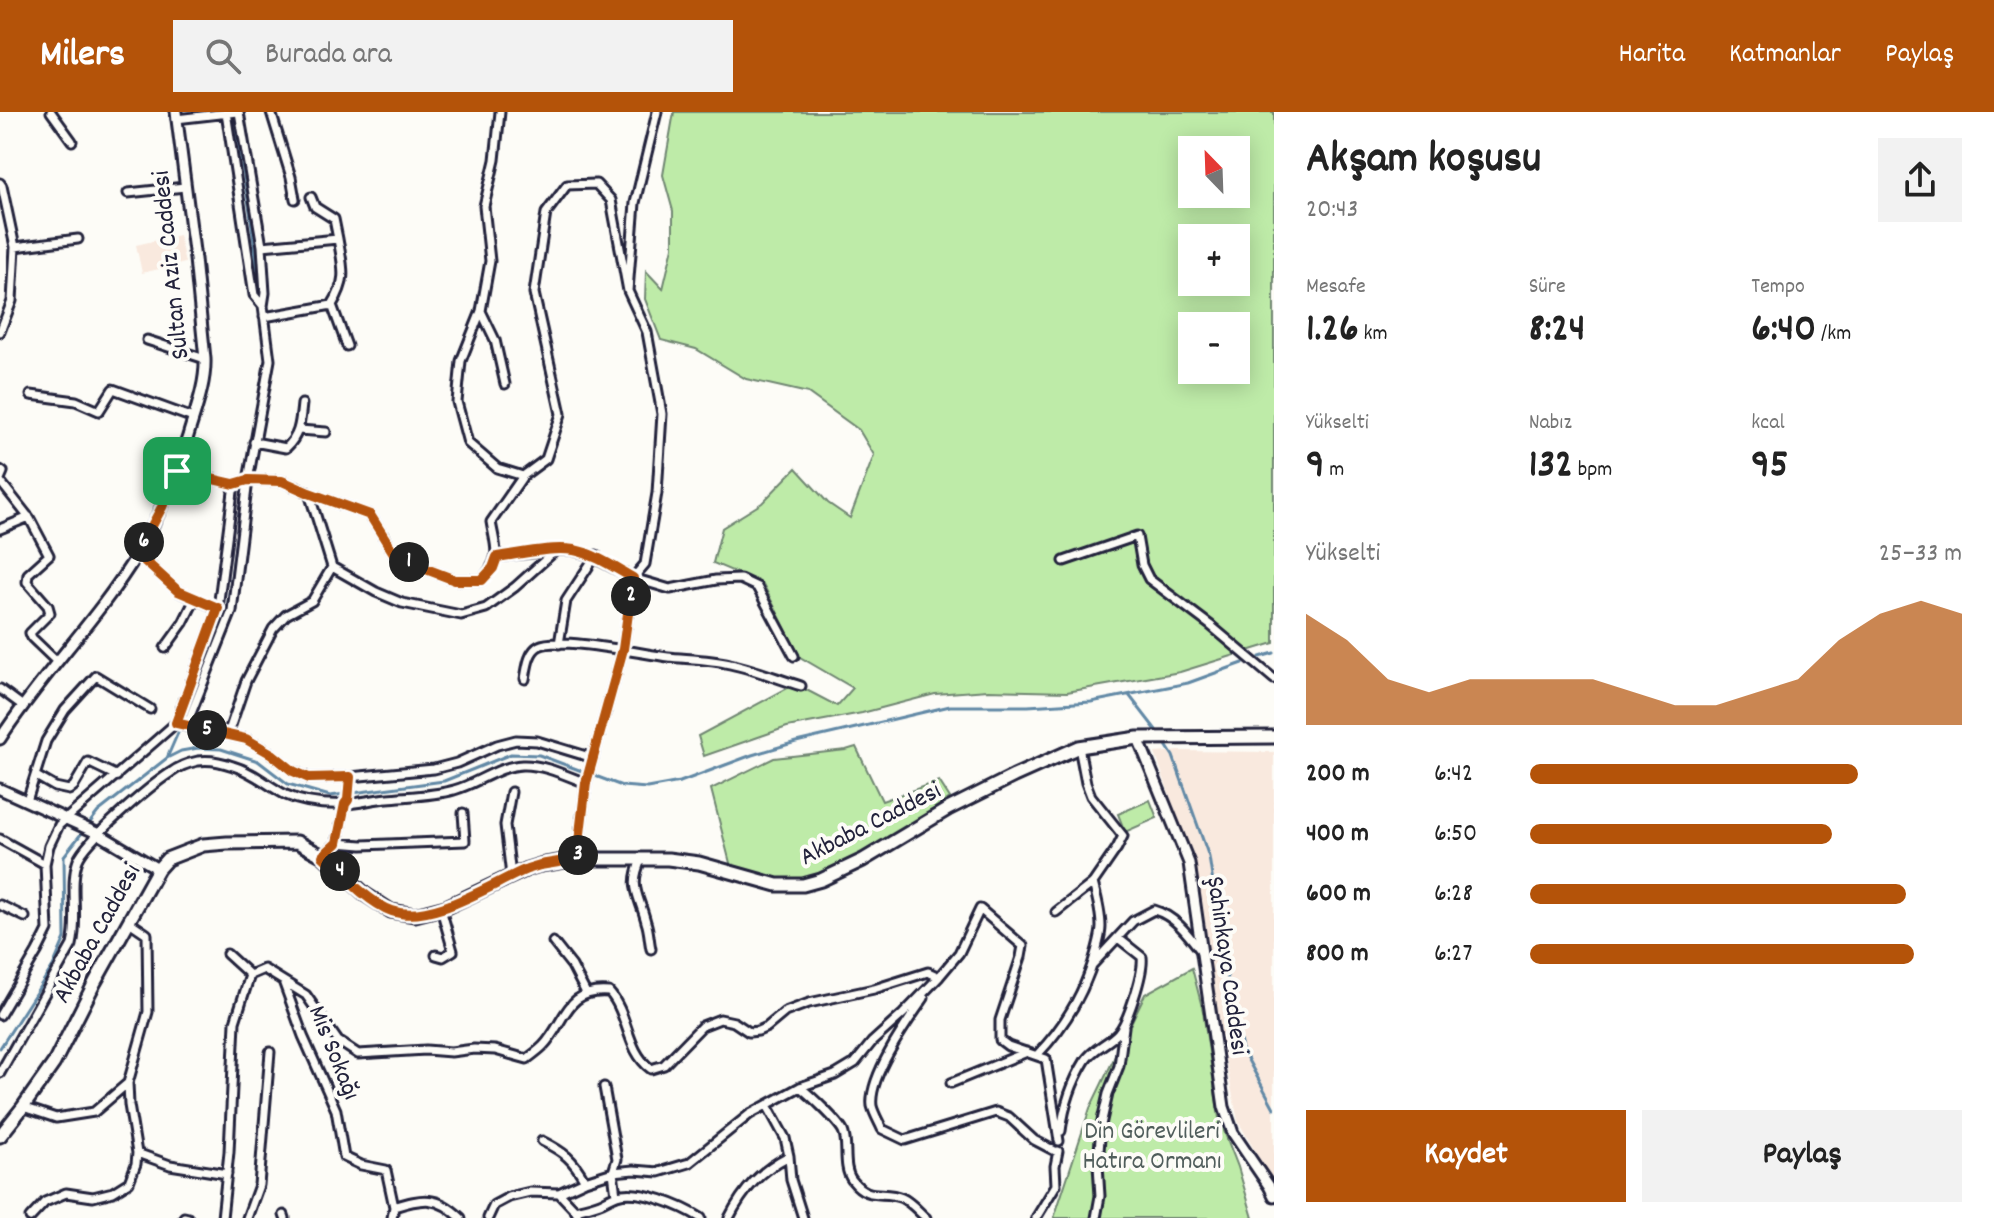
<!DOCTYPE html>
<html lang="tr">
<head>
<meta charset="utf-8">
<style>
  body { margin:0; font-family:Dekko,sans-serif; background:#f2f2f2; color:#222; height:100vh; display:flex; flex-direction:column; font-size:30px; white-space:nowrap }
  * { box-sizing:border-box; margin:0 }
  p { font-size:26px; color:#767676 }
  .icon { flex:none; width:44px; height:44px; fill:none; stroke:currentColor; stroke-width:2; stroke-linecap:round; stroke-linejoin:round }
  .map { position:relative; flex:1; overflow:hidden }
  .sheet { display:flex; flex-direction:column; background:#fff; width:720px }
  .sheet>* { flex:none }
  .needle { width:52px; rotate:337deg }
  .controls { position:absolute; left:1178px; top:24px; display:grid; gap:16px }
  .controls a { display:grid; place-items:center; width:72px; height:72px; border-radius:0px; background:#fff; box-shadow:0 4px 20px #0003; font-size:40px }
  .pin { position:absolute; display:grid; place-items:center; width:68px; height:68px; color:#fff; margin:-34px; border-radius:16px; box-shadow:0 4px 12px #0006 }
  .km { position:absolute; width:40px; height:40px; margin:-20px; border-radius:50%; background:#222; color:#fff; font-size:22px; line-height:40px; text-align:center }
  .round { display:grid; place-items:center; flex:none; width:84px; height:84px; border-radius:0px; background:#f2f2f2 }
  .summary { display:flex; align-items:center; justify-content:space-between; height:136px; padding:0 32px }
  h1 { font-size:44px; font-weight:800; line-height:60px }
  .metrics { display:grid; grid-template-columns:repeat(3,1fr); gap:12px; height:136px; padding:8px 32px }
  .metrics div { display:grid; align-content:center }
  .metrics b { font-size:40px; font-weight:800 }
  .metrics small { font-size:22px; font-weight:400 }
  .metrics p { font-size:22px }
  .chart { height:224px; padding:16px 32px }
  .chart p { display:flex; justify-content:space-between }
  .chart svg { width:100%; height:144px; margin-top:8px; fill:#b45309; opacity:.7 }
  .action { display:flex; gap:16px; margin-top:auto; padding:16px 32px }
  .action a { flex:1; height:92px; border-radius:0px; background:#b45309; color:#fff; font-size:32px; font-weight:800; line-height:92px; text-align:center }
  .action a+a { background:#f2f2f2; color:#222 }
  ul { padding:0 32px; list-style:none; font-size:26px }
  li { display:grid; grid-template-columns:128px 96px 1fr; align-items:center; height:60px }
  li i { height:20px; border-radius:10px; background:#b45309 }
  header { display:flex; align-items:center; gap:48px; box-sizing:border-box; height:112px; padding:0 40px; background:#b45309; color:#fff }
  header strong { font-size:38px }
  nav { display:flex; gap:44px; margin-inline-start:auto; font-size:28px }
  .search { width:560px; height:72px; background:#f2f2f2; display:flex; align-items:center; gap:20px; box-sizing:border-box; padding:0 28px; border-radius:0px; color:#767676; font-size:30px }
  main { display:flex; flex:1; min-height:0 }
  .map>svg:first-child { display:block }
  .built { fill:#f9e9de }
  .green { fill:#beeba8; stroke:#708672; stroke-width:2; fill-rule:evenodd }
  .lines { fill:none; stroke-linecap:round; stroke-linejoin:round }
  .stream { stroke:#6289a6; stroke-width:3 }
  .minor-casing { stroke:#22223b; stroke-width:13 }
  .tertiary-casing { stroke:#22223b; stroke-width:15 }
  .primary-casing { stroke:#22223b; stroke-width:17 }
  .minor { stroke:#fdfcf7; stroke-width:7 }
  .tertiary { stroke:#fdfcf7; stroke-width:9 }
  .primary { stroke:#fdfcf7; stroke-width:11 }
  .route-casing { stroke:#fff; stroke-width:16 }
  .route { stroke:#b45309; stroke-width:10 }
  .labels { text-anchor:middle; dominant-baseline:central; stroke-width:8; stroke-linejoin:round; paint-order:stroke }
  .street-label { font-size:26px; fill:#22223b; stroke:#fdfcf7 }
  .park-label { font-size:26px; fill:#515e5c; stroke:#fdfcf7 }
</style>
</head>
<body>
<header>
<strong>Milers</strong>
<div class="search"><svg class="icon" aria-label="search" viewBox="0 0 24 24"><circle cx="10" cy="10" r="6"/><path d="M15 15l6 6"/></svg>Burada ara</div>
<nav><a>Harita</a><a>Katmanlar</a><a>Paylaş</a></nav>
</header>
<main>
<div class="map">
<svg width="1274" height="1106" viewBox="0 0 1274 1106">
  <rect width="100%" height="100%" fill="#fdfcf7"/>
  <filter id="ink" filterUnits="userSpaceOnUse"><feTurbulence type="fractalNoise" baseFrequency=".0125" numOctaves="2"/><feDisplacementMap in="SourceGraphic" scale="16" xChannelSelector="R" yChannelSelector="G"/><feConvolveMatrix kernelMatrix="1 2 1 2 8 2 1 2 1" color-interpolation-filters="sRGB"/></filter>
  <g filter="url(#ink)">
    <!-- built -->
    <path class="built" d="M179,123L185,151L142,161L136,133Z
      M1180,639L1274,640V1073L1238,1009L1224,941L1194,752L1155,641Z"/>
    <!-- green -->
    <path class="green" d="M674,0H1274V531L1180,560L1067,580L988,578L935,582L862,601L787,615L704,644L698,624L795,572L837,594L853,576L800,545L763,472L713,451L722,416L762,391L796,356L828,391L850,406L874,343L859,318L808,281L746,267L696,237L661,228L645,187L646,159L663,177L673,135V99L663,63ZM1192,38H1236V82H1192ZM1192,126H1236V170H1192ZM1192,214H1236V258H1192Z
      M856,635L882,689L939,669L950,686L880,733L814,766L782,770L731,755L711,677L774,646L846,638Z
      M1150,688L1157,706L1125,720L1118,702Z
      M1192,856L1203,899L1219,1006L1238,1055L1253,1106H1054L1090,996L1145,882Z"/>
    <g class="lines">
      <!-- stream -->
      <path class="stream" d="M233,0L250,99L261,185
        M1260,545L1274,541
        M1129,583L1156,618
        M1166,633L1173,644L1209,745L1229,876L1242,937L1274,996
        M167,646L181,639L198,636L221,637L258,649L288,672L330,684L444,669L511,642L539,643L622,674L647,676L680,670L752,643L796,630L950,594H1028L1091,590L1188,571L1243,551
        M0,936L53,854L65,826L64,744L98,700L167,646L197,577L227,498L242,380"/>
      <!-- minor casing -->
      <g class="minor-casing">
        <path id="minor" d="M51,0L72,29
          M226,0L254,183L263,194
          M271,0L291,65L295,87
          M500,0L495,48L484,94L490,149L481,199L461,249L457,290L468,331L497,356L523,364
          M176,7L237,0
          M0,71L2,74L15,135L12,189L0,220
          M128,81L185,75
          M311,85L315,95L334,107L338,127
          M262,134L338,127C343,156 348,167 332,193L264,205
          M15,135L78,127
          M332,193L347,234
          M481,199L495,228L505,272
          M147,228L205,247
          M31,283L76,289L99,299L113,277L193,306
          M299,318L326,320
          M254,330L286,336C300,323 300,310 302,292
          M0,358L3,360L0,367
          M177,359L234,372L248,368L282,369L309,381L332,455L312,489L286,503L273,517L246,569L228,622
          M0,369L30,407L49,443L28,462L27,470L48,494L50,501L30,521L32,526L57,550
          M309,381L370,403L397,446L455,468H482C502,445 496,438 491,410L523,364L546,347L561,302L534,181L546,101L567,73L596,72L611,88L628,179
          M0,417L29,405
          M137,442L178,479L195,487L183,511L165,536
          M497,445L557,438H572L589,443L633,466L670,477L716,468L740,467L757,475L794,544
          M1064,449L1137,424L1142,453L1149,467L1210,513L1274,567
          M332,455L376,480L402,491L461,503L486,496L515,475L555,439
          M195,487L218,496
          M559,532L566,489L596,443
          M525,567C527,557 528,540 539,534C558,524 643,542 668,545C688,547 710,547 730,552C754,557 778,567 801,574
          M0,577L23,594
          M185,614L246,627L272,642L293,659L309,666L350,665L434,657L457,651L497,633L516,628L537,629L593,646
          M186,614L232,499L248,368L270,248L263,194L265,181L262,134L239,0
          M36,664L55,675L69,678L74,674L88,650L117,664
          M27,689L46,629L65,598L96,564L150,597
          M0,727L45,752
          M337,731L362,733L465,729L463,701
          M323,744L337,731L345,692L348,688L350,665
          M642,746C628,775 639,782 646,810C649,818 649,828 651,837
          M577,747L586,671L623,537L633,466L645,452L657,381L662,302L647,220L628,179L635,91L657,0
          M511,764L505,713L511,680
          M0,793L25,805
          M1056,800L1093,771L1117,736L1123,724L1091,684L1086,671L1079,635
          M553,830L572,854L586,881
          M227,842L250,863
          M436,843L443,845L453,839L441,797
          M1093,852L1133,809L1154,798C1175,804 1188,822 1201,839
          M938,866L959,841L980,797L1023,834L1021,845L1000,908V928L1008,934L1046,947L1059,1029
          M283,869L303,924L336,998L344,1045L361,1053L386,1058L394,1095
          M924,886C908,909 868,965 872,994C874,1002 879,1010 882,1017L905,1028L996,1000L1009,1005L1034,1028L1057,1040
          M0,903L37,840L48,818L45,752L49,734L59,713L176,611L218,496L234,372
          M1037,943C1066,913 1085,880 1096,840C1098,832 1101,823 1101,815C1101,800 1097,786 1093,771
          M0,961L72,833C79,806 69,772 78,748C86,728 150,674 170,661C178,655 188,651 198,649C210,647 222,650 233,654C254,660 268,674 286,683C304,691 327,693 346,692C360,691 374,687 388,686C410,684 433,684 454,678C477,672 498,654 522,653C543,652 567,664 586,671
          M951,971L1027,940
          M604,975L617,1047L613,1060L616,1083
          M800,975C810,983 837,1008 843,1019C849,1032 842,1055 852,1068C869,1090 883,1077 902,1086C911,1090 919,1100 926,1106
          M767,993L785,1026L789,1044L791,1068L803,1106
          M23,995L56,1006L94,1000L128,971
          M1061,1019C1064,995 1072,970 1085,949C1093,936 1108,932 1118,921C1128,910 1144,860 1142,845L1118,826
          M542,1029C564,1040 573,1047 585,1069
          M137,1041L170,1053L227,1062
          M559,1081L575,1098L579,1106
          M575,1098C583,1096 592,1094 600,1091C605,1089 611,1085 617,1083C640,1076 682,1094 701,1106
          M284,1103L285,1106
          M184,1105L188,1106
          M30,1106L45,1090L66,1081L93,1085L113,1080L129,1070L136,1052L137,1041L129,993L128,971L148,900L147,822L128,809
          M222,1106L229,1040L235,910L250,863L264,857L306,883L338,929L358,942L426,938L451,940L474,937L495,938L527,947C532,943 538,939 543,934C566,910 565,876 609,880C629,902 626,939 651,957L664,953L702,914L720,907L734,910L749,920L758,919L767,915L785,900L809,891L874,877L928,860L939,865L903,902L872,930L855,951L835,963L800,975L750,1002L689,1051L659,1060L634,1058L613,1060L585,1069L559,1081L530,1080L509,1085L494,1093L488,1106
          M247,1106L259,1073L270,940
          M392,1106L394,1095C423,1086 437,1083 461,1106
          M729,1106C743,1078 761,1058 789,1044
          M1036,1106L1056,1073L1055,1054L1058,1039
          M1096,1106L1100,1084L1098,1053L1101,1013L1108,982L1119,954L1124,915"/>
      </g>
      <!-- tertiary casing -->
      <g class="tertiary-casing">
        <path id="tertiary" d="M1138,626L1189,751L1224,995L1233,1021L1269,1074L1274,1084
          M0,627C42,562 98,507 138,441C160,404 175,365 188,324C195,300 206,272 205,247L195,147L176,0
          M0,677L99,722L158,757"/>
      </g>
      <!-- primary casing -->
      <g class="primary-casing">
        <path id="primary" d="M0,1024L23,995L54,951L95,870L158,757L167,747L203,733L227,731L297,730L323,744L366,783L391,799L415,803L446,795L527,757L540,753L577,747H668L699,751L777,773H803L821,768L863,748L948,697L1014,664L1079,635L1138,626L1274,625"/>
      </g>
      <!-- minor -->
      <use href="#minor" class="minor"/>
      <!-- tertiary -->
      <use href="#tertiary" class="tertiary"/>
      <!-- primary -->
      <use href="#primary" class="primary"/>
    </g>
  </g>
  <g class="lines" filter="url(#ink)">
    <!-- route casing -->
    <g class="route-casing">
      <path id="route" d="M177,359L234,372L248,368L282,369L309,381L370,403L397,446L455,468H482L493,456L497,445C520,442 552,434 574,438C595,442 615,456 633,466L623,537L586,671L577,747L540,753L527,757C491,772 431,813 392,799C369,791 341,761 323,744L337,731L345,692L348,688L350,665L309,666L293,659L272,642L246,627L176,611L218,496L178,479L137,442L162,395Z"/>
    </g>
    <!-- route -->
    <use href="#route" class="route"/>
  </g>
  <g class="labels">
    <!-- street labels -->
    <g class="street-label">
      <text transform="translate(172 153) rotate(-96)">Sultan Aziz Caddesi</text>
      <text transform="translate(871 713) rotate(-27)">Akbaba Caddesi</text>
      <text transform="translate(98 822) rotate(-61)">Akbaba Caddesi</text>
      <text transform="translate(1226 854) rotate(82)">Şahinkaya Caddesi</text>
      <text transform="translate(333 941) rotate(68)">Mis Sokağı</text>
    </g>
    <!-- park labels -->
    <g class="park-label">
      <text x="1152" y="1020">Din Görevlileri<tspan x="1152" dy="30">Hatıra Ormanı</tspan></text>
    </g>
  </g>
</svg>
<div class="controls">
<a><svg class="needle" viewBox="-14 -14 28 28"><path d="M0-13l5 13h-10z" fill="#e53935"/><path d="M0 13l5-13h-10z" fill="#767676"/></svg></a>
<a>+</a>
<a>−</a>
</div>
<div class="pin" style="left:177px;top:359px;background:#1e9e55"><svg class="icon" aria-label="arrive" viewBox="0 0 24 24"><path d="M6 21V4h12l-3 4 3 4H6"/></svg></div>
<b class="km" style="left:409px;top:450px">1</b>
<b class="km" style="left:631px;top:484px">2</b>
<b class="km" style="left:578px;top:743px">3</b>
<b class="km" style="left:340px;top:759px">4</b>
<b class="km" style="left:207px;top:618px">5</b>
<b class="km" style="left:144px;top:430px">6</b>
</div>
<section class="sheet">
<div class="summary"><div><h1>Akşam koşusu</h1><p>20:43</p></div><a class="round"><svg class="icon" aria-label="share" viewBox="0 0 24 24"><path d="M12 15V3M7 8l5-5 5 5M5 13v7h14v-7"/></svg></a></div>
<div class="metrics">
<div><p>Mesafe</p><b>1.26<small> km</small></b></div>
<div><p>Süre</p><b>8:24</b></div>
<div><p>Tempo</p><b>6:40<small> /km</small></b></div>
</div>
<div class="metrics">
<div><p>Yükselti</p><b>9<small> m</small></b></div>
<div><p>Nabız</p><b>132<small> bpm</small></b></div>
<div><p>kcal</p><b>95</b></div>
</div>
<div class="chart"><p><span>Yükselti</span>25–33 m</p>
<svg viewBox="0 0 160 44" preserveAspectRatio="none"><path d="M0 44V10L10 18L20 30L30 34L40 30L50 30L60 30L70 30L80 34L90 38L100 38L110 34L120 30L130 18L140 10L150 6L160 10V44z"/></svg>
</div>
<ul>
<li><b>200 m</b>6:42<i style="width:76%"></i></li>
<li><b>400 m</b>6:50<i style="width:70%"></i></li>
<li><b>600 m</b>6:28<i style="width:87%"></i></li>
<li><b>800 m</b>6:27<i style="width:89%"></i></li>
</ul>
<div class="action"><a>Kaydet</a><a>Paylaş</a></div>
</section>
</main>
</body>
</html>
